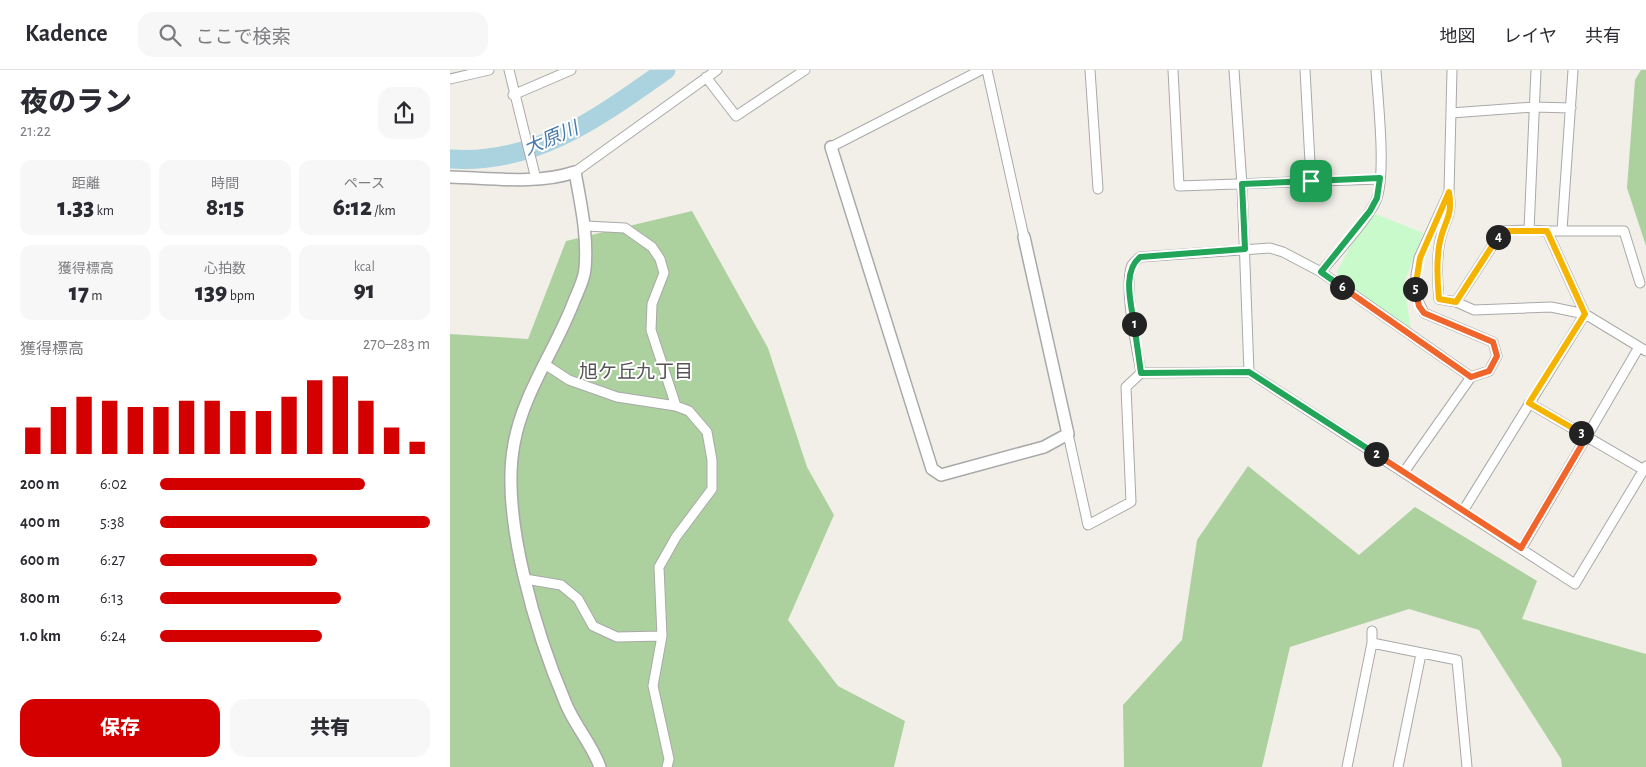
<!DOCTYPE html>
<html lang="ja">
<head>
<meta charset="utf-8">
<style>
  body { margin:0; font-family:"Alegreya Sans","Noto Sans JP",sans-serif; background:#f7f7f7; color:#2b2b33; height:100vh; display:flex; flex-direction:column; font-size:19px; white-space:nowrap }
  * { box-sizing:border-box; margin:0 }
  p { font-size:16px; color:#7c7c81 }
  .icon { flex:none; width:28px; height:28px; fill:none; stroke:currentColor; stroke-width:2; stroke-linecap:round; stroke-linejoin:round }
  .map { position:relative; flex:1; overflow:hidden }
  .side { display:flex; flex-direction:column; background:#fff; width:450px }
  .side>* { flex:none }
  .pin { position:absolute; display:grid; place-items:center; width:42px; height:42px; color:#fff; margin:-21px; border-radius:10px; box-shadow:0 2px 8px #0006 }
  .km { position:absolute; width:25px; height:25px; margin:-12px; border-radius:50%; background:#222; color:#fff; font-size:14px; line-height:25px; text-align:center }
  .round { display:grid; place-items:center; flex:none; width:52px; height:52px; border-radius:15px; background:#f7f7f7 }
  .headline { display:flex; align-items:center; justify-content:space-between; height:85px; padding:0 20px }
  h1 { font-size:28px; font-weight:800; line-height:38px }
  .metrics { display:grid; grid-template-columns:repeat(3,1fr); gap:8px; height:85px; padding:5px 20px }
  .metrics div { display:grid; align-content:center; border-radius:12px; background:#f7f7f7; text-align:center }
  .metrics b { font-size:25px; font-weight:800 }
  .metrics small { font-size:14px; font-weight:400 }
  .metrics p { font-size:14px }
  .chart { height:140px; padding:10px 20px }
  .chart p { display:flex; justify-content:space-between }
  .chart svg { width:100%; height:90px; margin-top:5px; stroke:#d40000; stroke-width:6 }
  .button { display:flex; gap:10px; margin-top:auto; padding:10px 20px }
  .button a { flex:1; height:58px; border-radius:15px; background:#d40000; color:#fff; font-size:20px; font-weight:800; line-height:58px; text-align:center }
  .button a+a { background:#f7f7f7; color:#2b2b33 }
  ul { padding:0 20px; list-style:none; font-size:16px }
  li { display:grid; grid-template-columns:80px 60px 1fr; align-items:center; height:38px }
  li i { height:12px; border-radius:6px; background:#d40000 }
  header { display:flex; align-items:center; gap:30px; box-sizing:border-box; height:70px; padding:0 25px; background:#fff; border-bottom:1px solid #e1e1e2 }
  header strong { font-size:24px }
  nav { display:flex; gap:28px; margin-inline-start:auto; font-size:18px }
  .search { width:350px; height:45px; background:#f7f7f7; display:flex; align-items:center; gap:12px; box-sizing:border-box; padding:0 18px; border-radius:15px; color:#7c7c81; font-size:19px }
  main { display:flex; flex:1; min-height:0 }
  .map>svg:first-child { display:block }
  .forest { fill:#add19e }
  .park { fill:#c8facc }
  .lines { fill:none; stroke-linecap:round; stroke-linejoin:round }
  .river { stroke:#aad3df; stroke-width:19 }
  .minor-casing { stroke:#a9a9a9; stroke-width:11 }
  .tertiary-casing { stroke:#a9a9a9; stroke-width:14 }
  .minor { stroke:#fff; stroke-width:9 }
  .tertiary { stroke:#fff; stroke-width:11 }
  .split-1-casing { stroke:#fff; stroke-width:10 }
  .split-2-casing { stroke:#fff; stroke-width:10 }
  .split-3-casing { stroke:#fff; stroke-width:10 }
  .split-4-casing { stroke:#fff; stroke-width:10 }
  .split-5-casing { stroke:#fff; stroke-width:10 }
  .split-6-casing { stroke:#fff; stroke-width:10 }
  .split-7-casing { stroke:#fff; stroke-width:10 }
  .split-1 { stroke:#22a559; stroke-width:6 }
  .split-2 { stroke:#22a559; stroke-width:6 }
  .split-3 { stroke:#f0652b; stroke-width:6 }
  .split-4 { stroke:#f5b400; stroke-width:6 }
  .split-5 { stroke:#f5b400; stroke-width:6 }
  .split-6 { stroke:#f0652b; stroke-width:6 }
  .split-7 { stroke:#22a559; stroke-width:6 }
  .labels { text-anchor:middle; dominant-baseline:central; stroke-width:4; stroke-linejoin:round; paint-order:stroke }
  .water-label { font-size:19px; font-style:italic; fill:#4a7aab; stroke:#fff }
  .neighbourhood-label { font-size:19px; fill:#555; stroke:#fff }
</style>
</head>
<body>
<header>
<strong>Kadence</strong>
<div class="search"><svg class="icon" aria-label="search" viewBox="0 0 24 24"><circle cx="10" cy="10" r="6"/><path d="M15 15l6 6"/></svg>ここで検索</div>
<nav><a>地図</a><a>レイヤ</a><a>共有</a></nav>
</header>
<main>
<section class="side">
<div class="headline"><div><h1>夜のラン</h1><p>21:22</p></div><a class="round"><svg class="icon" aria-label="share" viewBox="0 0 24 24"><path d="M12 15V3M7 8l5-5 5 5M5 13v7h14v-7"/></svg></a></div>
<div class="metrics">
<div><p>距離</p><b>1.33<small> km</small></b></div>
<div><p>時間</p><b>8:15</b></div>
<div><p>ペース</p><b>6:12<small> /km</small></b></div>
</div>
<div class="metrics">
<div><p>獲得標高</p><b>17<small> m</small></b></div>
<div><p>心拍数</p><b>139<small> bpm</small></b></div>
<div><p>kcal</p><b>91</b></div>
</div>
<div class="chart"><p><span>獲得標高</span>270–283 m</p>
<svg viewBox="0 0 160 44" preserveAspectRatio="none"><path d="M5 44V31M15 44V21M25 44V16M35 44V18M45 44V21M55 44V21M65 44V18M75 44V18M85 44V23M95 44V23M105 44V16M115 44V8M125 44V6M135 44V18M145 44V31M155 44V38"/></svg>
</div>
<ul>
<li><b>200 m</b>6:02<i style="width:76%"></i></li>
<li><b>400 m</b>5:38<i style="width:100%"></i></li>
<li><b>600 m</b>6:27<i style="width:58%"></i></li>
<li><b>800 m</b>6:13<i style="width:67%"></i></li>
<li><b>1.0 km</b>6:24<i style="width:60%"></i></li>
</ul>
<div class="button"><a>保存</a><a>共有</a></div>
</section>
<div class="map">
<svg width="1196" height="697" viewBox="0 0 1196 697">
  <rect width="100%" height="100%" fill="#f2efe9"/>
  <!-- forest -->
  <path class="forest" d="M1191,0H1196V176L1177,118L1185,10Z
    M242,141L318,278L357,397L384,445L338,550L388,616L455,651L444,697H0V264L78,269L116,171Z
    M798,396L909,485L965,437L1087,511L1072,549L1196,584V697H1112L1111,689L1029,560L959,539L840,577L812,697H674L673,635L732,570L747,470Z"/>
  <!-- park -->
  <path class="park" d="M923,143L973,163L954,213L961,262L890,209L887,202L901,175Z"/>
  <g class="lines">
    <!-- river -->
    <path class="river" d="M0,89C86,95 149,47 216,0"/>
    <!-- minor casing -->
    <g class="minor-casing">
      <path id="minor" d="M59,0L86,109
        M537,0L574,167
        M640,0L648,119
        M723,0L729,116L930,109
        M784,0L792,115L799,302L1125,514L1196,396
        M855,0L861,111
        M926,0C928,30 936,102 927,128C921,146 885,185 871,202L1021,307
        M1086,0L1079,160L1097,161L1135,244L1196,281
        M256,7L286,46L355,0
        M0,9L39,0
        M63,25L121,0
        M1001,43L1084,37L1121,38
        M381,77L531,0
        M125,102L267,0
        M999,123C1003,147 994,150 990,171C986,191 987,209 989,229L1006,232L1024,240L1101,237L1135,244L1013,441
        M136,156L175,158L202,177L210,189L214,203L202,234L201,260L226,336
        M1112,160L1123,0
        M1097,161H1174L1190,213
        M1006,232L1052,161L1079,160
        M96,295L119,310L167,327L226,336L239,341L257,362L262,390V419L226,467L209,497L212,566L203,616L219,689L217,697
        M799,302L691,303C687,278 673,216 682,195C684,192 687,190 690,187L820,178L833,182L871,202
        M1079,333L1194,400
        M618,364L638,455L681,432L676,317L691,303
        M954,402L1021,307L1039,301L1047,286L1043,272L974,243L966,226V205L969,188L999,122L1002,0
        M1071,479L1189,277
        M75,509L111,515L128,529L143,556L167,567L212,566
        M922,573L1007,590L1017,697
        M897,697L922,573V561
        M948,697L971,584"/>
    </g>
    <!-- tertiary casing -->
    <g class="tertiary-casing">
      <path id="tertiary" d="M381,77L482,399L491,405L594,377L618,364L574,167
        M0,107C41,108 86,115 125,102C131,135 138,166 135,199C134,210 128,221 124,231C106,279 73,323 64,374C50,447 87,566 116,634C125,656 142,674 150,697"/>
    </g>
    <!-- minor -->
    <use href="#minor" class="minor"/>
    <!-- tertiary -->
    <use href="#tertiary" class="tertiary"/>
  </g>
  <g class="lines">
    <!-- split-1 casing -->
    <g class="split-1-casing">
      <path id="split-1" d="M684,254C681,233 672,202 690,187L795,179L792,114L861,111"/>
    </g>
    <!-- split-2 casing -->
    <g class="split-2-casing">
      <path id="split-2" d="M684,254L691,303L799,302L926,384"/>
    </g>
    <!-- split-3 casing -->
    <g class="split-3-casing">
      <path id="split-3" d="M926,384L1071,478L1137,366L1131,363"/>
    </g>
    <!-- split-4 casing -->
    <g class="split-4-casing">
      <path id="split-4" d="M1048,167L1052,161H1097L1135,244L1079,333L1131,363"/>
    </g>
    <!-- split-5 casing -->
    <g class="split-5-casing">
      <path id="split-5" d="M965,219L970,188L999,122C1003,147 995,149 990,171C986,190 987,209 989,229L1006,232L1048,167"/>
    </g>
    <!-- split-6 casing -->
    <g class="split-6-casing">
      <path id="split-6" d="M892,217L1021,307L1039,301L1047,286L1043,272L974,243L969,236L965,219"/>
    </g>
    <!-- split-7 casing -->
    <g class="split-7-casing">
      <path id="split-7" d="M861,111L930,108L927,128L920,141L871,202L892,217"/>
    </g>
    <!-- split-1 -->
    <use href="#split-1" class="split-1"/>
    <!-- split-2 -->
    <use href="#split-2" class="split-2"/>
    <!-- split-3 -->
    <use href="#split-3" class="split-3"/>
    <!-- split-4 -->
    <use href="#split-4" class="split-4"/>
    <!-- split-5 -->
    <use href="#split-5" class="split-5"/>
    <!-- split-6 -->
    <use href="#split-6" class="split-6"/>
    <!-- split-7 -->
    <use href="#split-7" class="split-7"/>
  </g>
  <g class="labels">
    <!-- water labels -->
    <g class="water-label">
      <text transform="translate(101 69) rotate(-23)">大原川</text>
    </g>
    <!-- neighbourhood labels -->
    <g class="neighbourhood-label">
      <text x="186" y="302">旭ケ丘九丁目</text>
    </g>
  </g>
</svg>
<div class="pin" style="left:861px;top:111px;background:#1e9e55"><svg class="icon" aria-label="arrive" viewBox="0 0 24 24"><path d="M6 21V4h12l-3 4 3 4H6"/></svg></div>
<b class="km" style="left:684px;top:254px">1</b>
<b class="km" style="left:926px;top:384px">2</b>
<b class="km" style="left:1131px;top:363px">3</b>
<b class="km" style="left:1048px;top:167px">4</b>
<b class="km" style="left:965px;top:219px">5</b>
<b class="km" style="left:892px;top:217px">6</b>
</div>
</main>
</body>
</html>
